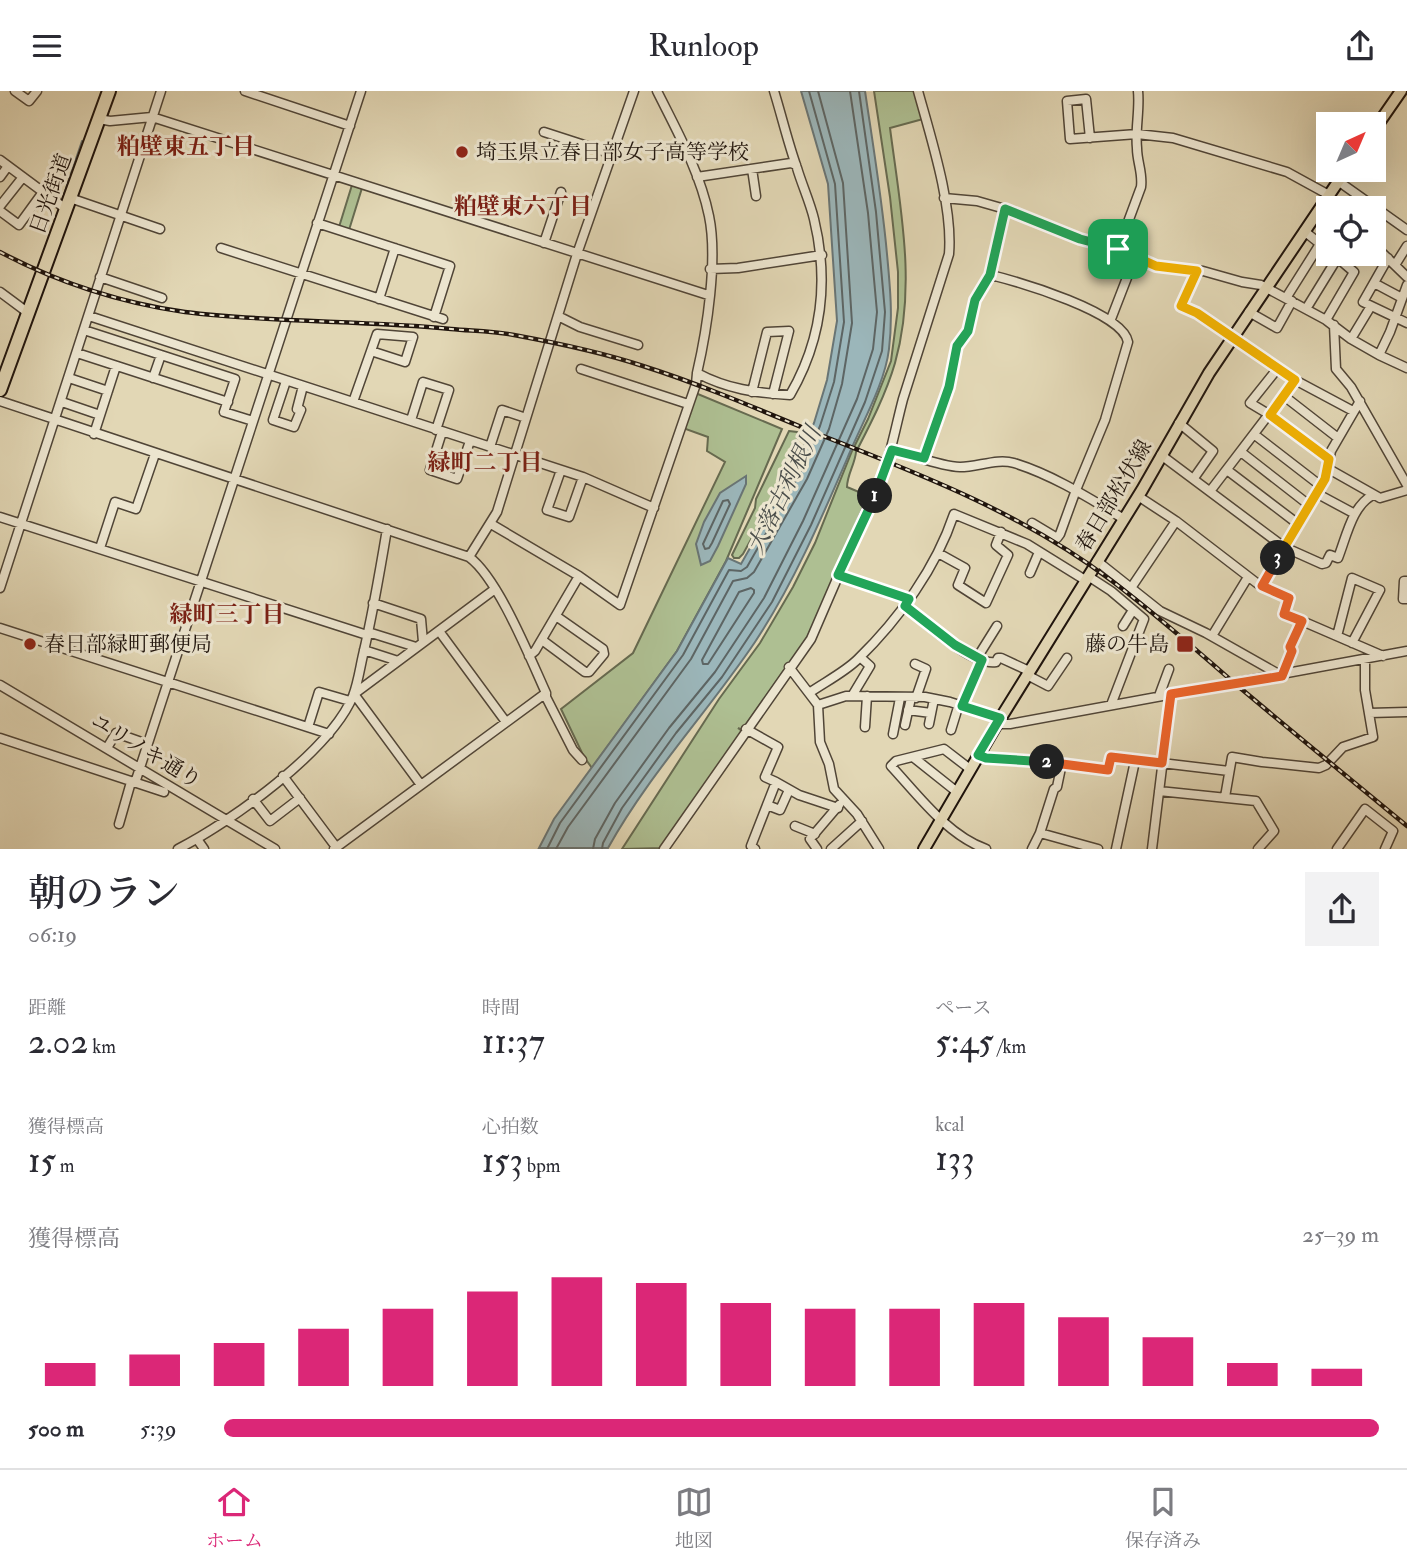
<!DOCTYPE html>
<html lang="ja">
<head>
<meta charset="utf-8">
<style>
  body { margin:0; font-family:"IM FELL Double Pica","Noto Serif JP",serif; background:#f2f2f3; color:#2b2b33; height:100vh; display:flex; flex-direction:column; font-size:26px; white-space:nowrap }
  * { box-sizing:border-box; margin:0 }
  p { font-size:23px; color:#7c7c81 }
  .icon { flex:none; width:38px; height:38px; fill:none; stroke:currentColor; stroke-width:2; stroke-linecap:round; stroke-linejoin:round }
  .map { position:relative; height:758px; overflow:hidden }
  .details { display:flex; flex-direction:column; background:#fff; flex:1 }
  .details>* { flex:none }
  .needle { width:46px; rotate:44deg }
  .tools { position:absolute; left:1316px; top:21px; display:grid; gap:14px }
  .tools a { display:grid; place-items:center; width:70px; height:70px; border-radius:0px; background:#fff; box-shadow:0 7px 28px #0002; font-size:35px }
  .pin { position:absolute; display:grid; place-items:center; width:60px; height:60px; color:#fff; margin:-30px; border-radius:14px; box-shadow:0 4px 10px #0006 }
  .km { position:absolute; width:35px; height:35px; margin:-18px; border-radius:50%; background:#222; color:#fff; font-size:19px; line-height:35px; text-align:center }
  .round { display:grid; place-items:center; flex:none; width:74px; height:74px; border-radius:0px; background:#f2f2f3 }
  .headline { display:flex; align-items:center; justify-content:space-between; height:119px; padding:0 28px }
  h1 { font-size:38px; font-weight:600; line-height:52px }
  .figures { display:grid; grid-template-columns:repeat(3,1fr); gap:10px; height:119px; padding:7px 28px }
  .figures div { display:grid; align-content:center }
  .figures b { font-size:35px; font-weight:600 }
  .figures small { font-size:19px; font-weight:400 }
  .figures p { font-size:19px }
  .chart { height:196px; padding:14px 28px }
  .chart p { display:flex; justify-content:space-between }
  .chart svg { width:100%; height:126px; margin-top:7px; stroke:#db2777; stroke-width:6 }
  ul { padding:0 28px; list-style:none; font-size:23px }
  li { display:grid; grid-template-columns:112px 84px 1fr; align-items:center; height:52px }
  li i { height:18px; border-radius:9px; background:#db2777 }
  header { display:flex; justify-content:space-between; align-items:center; height:91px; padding:0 28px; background:#fff; font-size:32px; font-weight:600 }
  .tab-bar { display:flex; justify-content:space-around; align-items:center; height:98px; border-top:2px solid #e1e1e2; background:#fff; font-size:19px; color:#7c7c81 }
  .tab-bar a { display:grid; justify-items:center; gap:4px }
  .tab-bar .active { color:#db2777 }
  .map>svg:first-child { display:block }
  .green { fill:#aebf92; stroke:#666a50; stroke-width:2 }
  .water { fill:#9bb6ba; stroke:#697575; stroke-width:2 }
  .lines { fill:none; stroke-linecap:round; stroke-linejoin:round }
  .shore { stroke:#5d6564; stroke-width:2 }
  .stream { stroke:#697575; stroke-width:2 }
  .minor-casing { stroke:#504537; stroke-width:11 }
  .major-casing { stroke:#1f140d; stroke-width:14 }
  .highway-casing { stroke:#1f140d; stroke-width:16 }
  .minor { stroke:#ece5cf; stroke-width:8 }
  .major { stroke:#e2d7b5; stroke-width:10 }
  .highway { stroke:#e2d7b5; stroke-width:12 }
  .rail-casing { stroke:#1f140d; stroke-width:4.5 }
  .rail { stroke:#ece5cf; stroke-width:2; stroke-dasharray:5; stroke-linecap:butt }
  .split-1-casing { stroke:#fff; stroke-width:14 }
  .split-2-casing { stroke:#fff; stroke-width:14 }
  .split-3-casing { stroke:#fff; stroke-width:14 }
  .split-4-casing { stroke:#fff; stroke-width:14 }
  .split-1 { stroke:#22a559; stroke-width:9 }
  .split-2 { stroke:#22a559; stroke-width:9 }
  .split-3 { stroke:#f0652b; stroke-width:9 }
  .split-4 { stroke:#f5b400; stroke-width:9 }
  .poi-dot { fill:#8f2418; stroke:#ece5cf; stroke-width:2.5 }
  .labels { text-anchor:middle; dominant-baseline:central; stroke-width:6; stroke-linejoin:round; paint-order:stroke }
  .poi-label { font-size:21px; fill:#1f140d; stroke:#ece5cf; text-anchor:start }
  .street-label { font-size:21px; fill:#1f140d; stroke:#ece5cf }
  .neighbourhood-label { font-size:23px; font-weight:bold; fill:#7a1f14; stroke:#ece5cf }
  .water-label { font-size:23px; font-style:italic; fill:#4a4d4a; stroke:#ece5cf }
</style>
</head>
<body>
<header><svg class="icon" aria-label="menu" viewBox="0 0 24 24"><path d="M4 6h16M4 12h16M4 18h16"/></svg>Runloop<svg class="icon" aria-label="share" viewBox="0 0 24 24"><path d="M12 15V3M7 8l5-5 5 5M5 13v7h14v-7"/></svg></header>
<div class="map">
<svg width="1407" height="758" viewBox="0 0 1407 758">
  <rect width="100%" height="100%" fill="#e2d7b5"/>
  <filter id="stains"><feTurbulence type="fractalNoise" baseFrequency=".00286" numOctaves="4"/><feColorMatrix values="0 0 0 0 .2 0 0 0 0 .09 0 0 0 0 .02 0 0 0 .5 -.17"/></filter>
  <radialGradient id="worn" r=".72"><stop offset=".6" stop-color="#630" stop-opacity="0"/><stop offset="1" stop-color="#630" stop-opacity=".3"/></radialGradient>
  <!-- green -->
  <path class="green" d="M874,0H915L923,28L890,37C900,115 917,195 895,272C886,303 871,332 856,361C855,373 847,384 847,396L871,406L807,547L742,639L738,637L742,640L662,757L622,758L719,608L760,552L793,496L815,452L852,360L868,328L891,270L898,217V181L890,106Z
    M352,94L362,97L349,139L339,136Z
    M693,301L782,338L726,470L677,560L592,677L584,666L561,618L633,562L725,371L707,360L708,346L680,336Z
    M789,340L797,341L799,344L782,392L743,463L739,467H734L732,464L755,417L756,408Z"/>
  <!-- water -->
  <path class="water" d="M801,0H865C873,54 882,108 887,163C890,195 893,225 889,258C885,292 863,330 850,361C822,426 794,492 755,551C708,621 649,683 608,757H539L554,728L677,560L728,467L741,473L793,381L814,332L827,289L837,230L828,93Z
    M746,385V393L718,455L710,470L701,474L696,453L704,431L720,402Z"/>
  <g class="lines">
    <!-- shore -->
    <path class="shore" d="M728,409L730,413L712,452L709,457L705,458L703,453L723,410Z
      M751,497L754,499V502L708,573H703L702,569L739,501Z
      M547,758L560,732L683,564L729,479L741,480L747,476L799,384L820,335L834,291L844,231L835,93L809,0
      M556,758L568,736L691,568L733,490L747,487L754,481L807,388L829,338L842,293L852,232L843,92L818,0
      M593,758L595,748L615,712L669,637L715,581L764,507L803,430L857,308L873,258L877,221L868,122L850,0
      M602,758L603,752L622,717L676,642L722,586L772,511L811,434L865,311L882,260L885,221L876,121L859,0"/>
    <!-- stream -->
    <path class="stream" d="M61,112L82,50
      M56,129L60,117
      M24,214L29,203
      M0,281L21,222"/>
    <!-- minor casing -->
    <g class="minor-casing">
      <path id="minor" d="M15,0L29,10L37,0
        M245,0L350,35
        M657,0C677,40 700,81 709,125C718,168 707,239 697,282C727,298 756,302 790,304C822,249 829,190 814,128C810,111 802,94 797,77C788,52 782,26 774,0
        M99,28L110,30L152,26L708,204
        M544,41L612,63
        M1090,47L1086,8L1067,10L1070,48L1137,43L1173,47L1287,81L1329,104
        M0,69L66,118
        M752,78L756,105
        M0,86L8,75
        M697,86L791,72L796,74
        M1338,90L1407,139
        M70,107L160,138
        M944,107L977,110L1005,118L1080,148L1118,158L1156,175L1203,180L1242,191L1261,194L1326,229L1351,248L1379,264L1407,277
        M0,115L23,86
        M0,120L19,134L43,101
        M317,132L450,175L434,226
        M1304,140L1328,159
        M544,152L561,101
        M1374,154L1407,186
        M221,157L443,228
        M1118,158L1141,96C1143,82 1137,71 1137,57C1135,38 1140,19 1138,0
        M1388,167L1363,211L1407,232
        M1395,174L1407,155
        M710,178L738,177L822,164
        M1197,180L1181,215L1197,222L1295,289L1353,320
        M991,184C1019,191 1123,221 1128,251L1105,329L1076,399L1060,443L1057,447L1032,432
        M100,186L162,207
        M1374,192L1402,207
        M0,201L27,221
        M1286,207L1320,153
        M379,208L395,157
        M1306,218L1338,166
        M1249,221L1277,237L1292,210
        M89,225L583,386L654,417
        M558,225L580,236L638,254
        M1111,228L1135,166
        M1326,229L1354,181L1333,163
        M1334,234L1336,278L1351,296L1407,394
        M84,239L235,288L224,321L253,330
        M1351,248L1371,215
        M77,262L228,311
        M1379,264L1390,241L1407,194
        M1278,277L1250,312L1270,324L1329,368
        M581,278L688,313
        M69,287L108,300
        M153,287L161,264
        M286,290L273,329L294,336L301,319L297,318L303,295
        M752,301L767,241L789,240L773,303
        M1284,305L1338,347
        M0,310L469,466C498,487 530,567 546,602V606L573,659L582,669
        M62,311L100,324
        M353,311L371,260L405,271L413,246L377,243L371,260
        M411,329L423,291L449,299L436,339
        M1179,332L1213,360L1194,387
        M442,341L430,379L457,388L470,350
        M94,343L116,275
        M1255,344L1321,395
        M490,356L502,319L526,327
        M893,359C915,364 938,375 960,376C978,376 997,367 1014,372C1053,384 1089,407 1124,428
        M1241,361L1309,414
        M1161,364L1284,456L1322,473L1326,472L1330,464L1338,467C1347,444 1352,415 1373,404
        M924,367L949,296L957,255L968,240L975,209L991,184L1005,118
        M1327,377L1380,407L1407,399
        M561,379L547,419L569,426L583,386
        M1227,379L1298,433
        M1211,399L1295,289
        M1316,402L1355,423
        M1138,405L1176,430L1258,493L1289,507L1284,523L1302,530L1290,556L1292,560L1282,585
        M0,426L367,544
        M491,433L579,485L620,514L696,293L697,282
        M100,457L115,411L136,418L155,363
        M938,462L965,477L958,494L986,512L1008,464L996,454L1001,441
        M469,466L497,421L577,163L634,0
        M1097,470L1160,520L1206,542L1282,585
        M1030,482L1039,461
        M839,484L909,508
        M1088,485L1111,500L1144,528L1111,614
        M1407,490H1404L1403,508H1407
        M1262,495L1325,388L1331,360L1360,310
        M0,497L161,0
        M1131,497L1176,430
        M373,512L421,528L423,551
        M905,515C925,531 971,575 996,571L998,567H1001L1029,580
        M1302,530L1383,565
        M1123,535L1133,519
        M0,537L329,643
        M439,540L506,631
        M368,541L416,556
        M1212,545L1248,486
        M1337,545L1352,487L1380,499L1352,552
        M542,549L585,581H589L604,563L603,558L556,525
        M364,559L398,570
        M529,565L535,560L579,485
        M977,567L997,535
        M915,573L926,578L916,607
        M789,576L818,614L820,651L829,673L834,698L857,723L879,758
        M1027,584L1048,595L1067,567
        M0,594L275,758
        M809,602C825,591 845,581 858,568C899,528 936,477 954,423L1027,453L1085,489
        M852,605L870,575L860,566
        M1159,605L1169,578
        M818,614L846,605L925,606L950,611L1000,627
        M962,615L982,569
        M908,619L931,622
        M1369,622L1407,621
        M929,633L934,608
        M997,633H1010L1407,560
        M905,634L911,607
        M308,636L319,601L350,610
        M865,636L867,605
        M746,638L778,656L765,686L776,691
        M951,639L959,613
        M893,643L900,607
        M0,647L164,701
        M107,657L116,642L147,653
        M979,664L986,667L1062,672L1108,679L1111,666L1229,680
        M913,666L957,701
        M970,678L944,658L896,670L891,675C918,704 947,744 986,758
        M283,685L336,756
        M135,692L361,0
        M421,694L354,603L495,498
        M1159,700L1256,710L1274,740L1258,758
        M1225,706L1232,666L1262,671L1319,677L1326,674L1343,656L1373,646L1365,599V569
        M253,708L270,730L300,707
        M767,714L780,719L789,699
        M119,733L131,691
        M795,735L815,743
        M1040,742L1098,758
        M197,748L204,758
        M178,758C231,731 330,660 353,605C358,592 360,577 363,564C373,522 380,480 387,438
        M334,758L546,602
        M664,758L811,548L868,416C888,382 893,346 903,308C918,260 934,211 949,163C953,115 931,47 918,0
        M755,758L751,755L776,691L799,704L838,717
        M817,758L810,748L839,714
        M831,758L862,730
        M1032,758L1040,742L1054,698L1057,696L1062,672
        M1116,758L1135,670
        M1152,758L1171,603
        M1337,758L1365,718L1393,740L1385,758"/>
    </g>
    <!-- major casing -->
    <g class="major-casing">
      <path id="major" d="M1374,39L1401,0
        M924,758L997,633L1142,399L1209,282L1346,79"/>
    </g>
    <!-- highway casing -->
    <g class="highway-casing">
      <path id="highway" d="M0,299L109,0"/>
    </g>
    <!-- minor -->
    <use href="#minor" class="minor"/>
    <!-- major -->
    <use href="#major" class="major"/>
    <!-- highway -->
    <use href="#highway" class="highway"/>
    <!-- rail casing -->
    <g class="rail-casing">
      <path id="rail" d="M0,161C57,191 121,212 185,221C273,232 363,229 451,238C472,240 493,240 514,244C557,252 601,261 643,275C703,294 760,319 818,343C920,383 1024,423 1112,490C1153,521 1193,556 1232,590C1290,639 1349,687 1407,735"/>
    </g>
    <!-- rail -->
    <use href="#rail" class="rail"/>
  </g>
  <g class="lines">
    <!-- split-1 casing -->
    <g class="split-1-casing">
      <path id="split-1" d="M875,405L892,359L924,367L949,296L957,255L968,240L975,209L990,184L1005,118L1080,148L1118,158"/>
    </g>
    <!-- split-2 casing -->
    <g class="split-2-casing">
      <path id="split-2" d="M875,405L838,484L909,508L905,515L955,554L982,569L962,615L1000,627L978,664L986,667L1047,671"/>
    </g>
    <!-- split-3 casing -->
    <g class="split-3-casing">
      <path id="split-3" d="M1047,671L1108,679L1111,666L1162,672L1171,603L1282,585L1292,560L1290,556L1302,530L1284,523L1289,507L1262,495L1278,467"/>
    </g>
    <!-- split-4 casing -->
    <g class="split-4-casing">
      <path id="split-4" d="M1118,158L1156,175L1197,180L1181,215L1197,222L1295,289L1270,324L1329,368L1325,388L1278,467"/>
    </g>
    <!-- split-1 -->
    <use href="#split-1" class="split-1"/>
    <!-- split-2 -->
    <use href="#split-2" class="split-2"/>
    <!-- split-3 -->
    <use href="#split-3" class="split-3"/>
    <!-- split-4 -->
    <use href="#split-4" class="split-4"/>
  </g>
  <!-- markers -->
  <g class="poi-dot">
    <circle cx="462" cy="61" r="7"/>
    <circle cx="30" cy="553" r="7"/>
    <rect x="1176" y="544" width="18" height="18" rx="3.5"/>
  </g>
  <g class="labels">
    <!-- poi labels -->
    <g class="poi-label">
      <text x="476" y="61">埼玉県立春日部女子高等学校</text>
      <text x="44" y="553">春日部緑町郵便局</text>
      <text x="1169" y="553" text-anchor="end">藤の牛島</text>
    </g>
    <!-- street labels -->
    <g class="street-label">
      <text transform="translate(51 103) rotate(-70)">日光街道</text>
      <text transform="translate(1114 405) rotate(-59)">春日部松伏線</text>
      <text transform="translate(146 660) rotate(31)">ユリノキ通り</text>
    </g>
    <!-- neighbourhood labels -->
    <g class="neighbourhood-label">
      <text x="186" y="55">粕壁東五丁目</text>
      <text x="523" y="115">粕壁東六丁目</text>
      <text x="485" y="371">緑町二丁目</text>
      <text x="227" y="523">緑町三丁目</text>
    </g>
    <!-- water labels -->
    <g class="water-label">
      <text transform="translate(784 399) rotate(-64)">大落古利根川</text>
    </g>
  </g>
  <rect width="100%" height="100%" filter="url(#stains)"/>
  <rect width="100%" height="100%" fill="url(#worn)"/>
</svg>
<div class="tools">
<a><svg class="needle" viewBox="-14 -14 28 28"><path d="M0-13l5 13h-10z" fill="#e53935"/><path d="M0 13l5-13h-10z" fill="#7c7c81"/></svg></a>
<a><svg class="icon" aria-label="locate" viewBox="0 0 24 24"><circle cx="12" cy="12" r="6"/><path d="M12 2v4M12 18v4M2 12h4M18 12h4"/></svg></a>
</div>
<div class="pin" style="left:1118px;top:158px;background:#1e9e55"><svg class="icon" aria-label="arrive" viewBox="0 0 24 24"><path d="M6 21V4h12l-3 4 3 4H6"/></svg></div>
<b class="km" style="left:875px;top:405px">1</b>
<b class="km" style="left:1047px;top:671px">2</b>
<b class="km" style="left:1278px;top:467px">3</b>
</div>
<section class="details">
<div class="headline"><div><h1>朝のラン</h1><p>06:19</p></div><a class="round"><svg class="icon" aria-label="share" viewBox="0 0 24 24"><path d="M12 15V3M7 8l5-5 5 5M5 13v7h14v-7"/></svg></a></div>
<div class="figures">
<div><p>距離</p><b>2.02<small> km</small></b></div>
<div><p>時間</p><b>11:37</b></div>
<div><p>ペース</p><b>5:45<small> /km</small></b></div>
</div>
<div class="figures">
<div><p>獲得標高</p><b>15<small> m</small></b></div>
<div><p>心拍数</p><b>153<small> bpm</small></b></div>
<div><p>kcal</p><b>133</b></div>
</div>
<div class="chart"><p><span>獲得標高</span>25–39 m</p>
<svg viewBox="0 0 160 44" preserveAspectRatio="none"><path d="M5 44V36M15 44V33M25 44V29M35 44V24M45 44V17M55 44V11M65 44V6M75 44V8M85 44V15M95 44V17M105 44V17M115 44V15M125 44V20M135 44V27M145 44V36M155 44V38"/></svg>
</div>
<ul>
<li><b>500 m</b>5:39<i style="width:100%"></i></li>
</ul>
</section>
<nav class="tab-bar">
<a class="active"><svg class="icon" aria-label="home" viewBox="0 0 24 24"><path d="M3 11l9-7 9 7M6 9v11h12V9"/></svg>ホーム</a>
<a><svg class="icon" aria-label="map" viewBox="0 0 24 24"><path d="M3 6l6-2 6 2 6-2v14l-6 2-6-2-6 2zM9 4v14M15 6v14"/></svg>地図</a>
<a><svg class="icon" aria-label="saved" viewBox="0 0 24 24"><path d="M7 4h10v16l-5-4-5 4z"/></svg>保存済み</a>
</nav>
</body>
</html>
